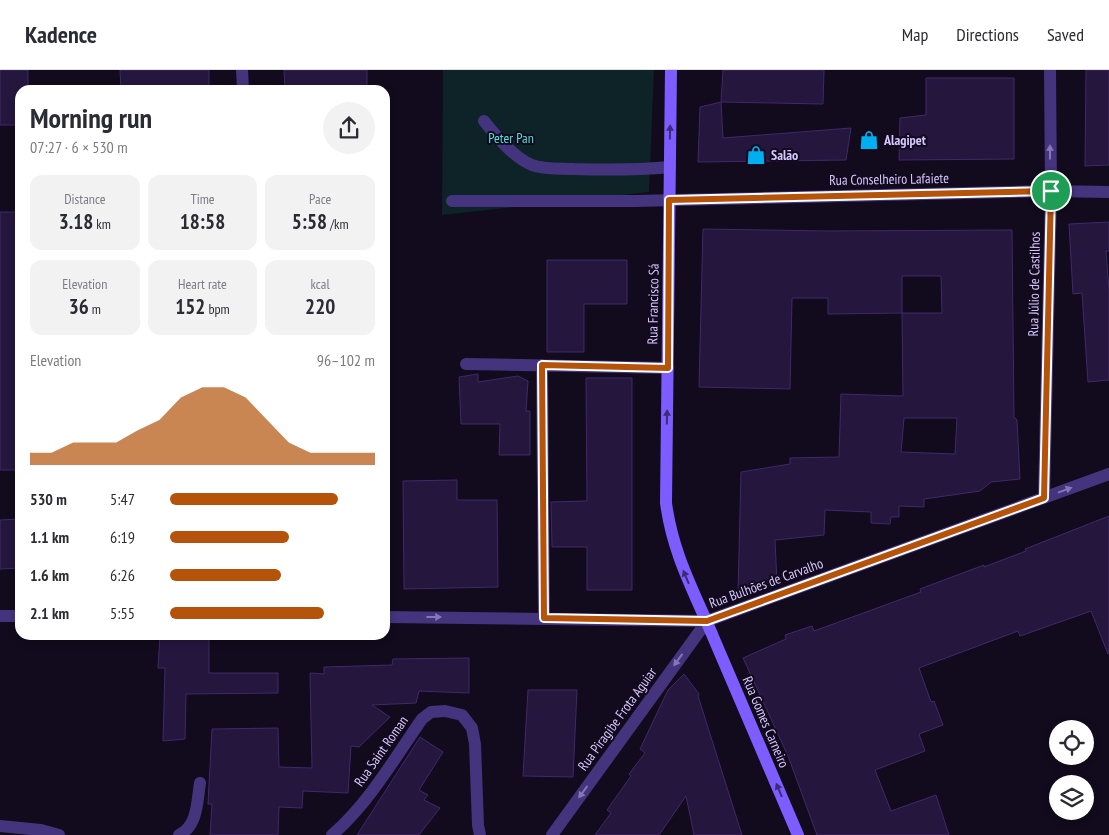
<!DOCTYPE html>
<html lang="en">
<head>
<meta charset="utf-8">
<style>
  body { margin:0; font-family:"PT Sans Narrow",sans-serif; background:#f2f2f3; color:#2b2b33; height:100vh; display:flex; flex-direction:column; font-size:19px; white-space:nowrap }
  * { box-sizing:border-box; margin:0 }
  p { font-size:16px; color:#7c7c81 }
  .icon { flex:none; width:28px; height:28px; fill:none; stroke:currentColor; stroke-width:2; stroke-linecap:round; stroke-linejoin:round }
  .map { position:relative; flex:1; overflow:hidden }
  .drawer { position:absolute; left:15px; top:15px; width:375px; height:555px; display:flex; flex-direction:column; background:#fff; border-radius:15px; box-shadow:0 2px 8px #0003 }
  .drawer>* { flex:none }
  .tools { position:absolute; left:1049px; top:650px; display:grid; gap:10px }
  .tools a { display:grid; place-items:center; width:45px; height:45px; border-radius:50%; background:#fff; box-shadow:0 2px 8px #0003; font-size:25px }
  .pin { position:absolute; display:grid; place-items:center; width:42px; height:42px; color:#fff; margin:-21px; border:2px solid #fff; border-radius:50%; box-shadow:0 1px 5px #0007 }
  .round { display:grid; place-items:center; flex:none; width:52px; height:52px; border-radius:26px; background:#f2f2f3 }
  .head { display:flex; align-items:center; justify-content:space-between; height:85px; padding:0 15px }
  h1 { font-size:28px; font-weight:700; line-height:38px }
  .metrics { display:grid; grid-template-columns:repeat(3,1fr); gap:8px; height:85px; padding:5px 15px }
  .metrics div { display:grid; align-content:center; border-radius:12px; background:#f2f2f3; text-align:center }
  .metrics b { font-size:21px; font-weight:700 }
  .metrics small { font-size:14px; font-weight:400 }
  .metrics p { font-size:14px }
  .chart { height:140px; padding:10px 15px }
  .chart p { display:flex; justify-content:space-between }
  .chart svg { width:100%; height:90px; margin-top:5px; fill:#b45309; opacity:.7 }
  ul { padding:0 15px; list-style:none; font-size:16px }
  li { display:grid; grid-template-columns:80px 60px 1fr; align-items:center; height:38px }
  li i { height:12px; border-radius:6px; background:#b45309 }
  header { display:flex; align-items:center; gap:30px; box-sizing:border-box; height:70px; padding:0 25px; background:#fff; border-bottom:1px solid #e1e1e2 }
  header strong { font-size:24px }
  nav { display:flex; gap:28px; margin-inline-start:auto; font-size:18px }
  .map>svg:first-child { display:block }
  .green { fill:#0e2327 }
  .building { fill:#25163e; stroke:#41286a; fill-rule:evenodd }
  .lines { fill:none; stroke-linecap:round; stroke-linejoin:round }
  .lane { stroke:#44347d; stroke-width:12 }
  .street { stroke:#44347d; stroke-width:12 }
  .secondary { stroke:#7d5dff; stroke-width:12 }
  .oneway { fill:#3c2c77 }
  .oneway2 { fill:#8676b8 }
  .route-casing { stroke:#fff; stroke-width:10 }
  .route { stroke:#b45309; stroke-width:6 }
  .labels { text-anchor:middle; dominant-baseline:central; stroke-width:4; stroke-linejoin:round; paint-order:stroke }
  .park-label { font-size:14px; fill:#51e1d6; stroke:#110b1d }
  .poi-label { font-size:14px; font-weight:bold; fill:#d7c6ff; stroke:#110b1d; text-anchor:start }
  .street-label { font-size:14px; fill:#d7c6ff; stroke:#110b1d }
</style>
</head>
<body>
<header>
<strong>Kadence</strong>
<nav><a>Map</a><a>Directions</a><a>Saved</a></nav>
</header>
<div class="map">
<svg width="1109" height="765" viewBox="0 0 1109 765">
  <rect width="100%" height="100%" fill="#110b1d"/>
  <!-- green -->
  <path class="green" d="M443,0H654L649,122L442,145Z"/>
  <!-- building -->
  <path class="building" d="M0,0H28V20H20V55H0Z
    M120,0H209V20H121Z
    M284,0H367V20H285Z
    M723,0H824L823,34L721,32Z
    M1086,0H1109V95L1085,96Z
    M926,8H1014V89L899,90L900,48L926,45Z
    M721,32L723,68L851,58L846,90L698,92L700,37Z
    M0,142H20L19,400H0Z
    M1109,152V181H1106L1109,221V310L1088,312L1082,223L1073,224L1069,154Z
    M703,159L828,161L1012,160L1014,347L1017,350L1020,409L991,412L980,421L924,429V437L899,436V447H891L890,454L871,453V442L825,440L824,465L775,470L777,513L738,523L741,402L790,394V388L839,387L841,324L903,326L902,243L828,244V228H792L790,319L699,317ZM902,206H941L942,243H902ZM904,348H957L955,384L901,382Z
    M547,190H627V234H584V282H547Z
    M478,304V312L518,306L528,311L526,341H530V385H499L500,354H461L459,307Z
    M586,308H632V520H587V477H552L551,432L587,431Z
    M457,410V430H497L498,517L404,519L403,411Z
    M1109,446V584H1108L1091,541L1020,566L1018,561L919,598L931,632L934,631L943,655L919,664L925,681L875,700L891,741L936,725L949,765H817L788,686L743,588L786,569L785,565L812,556L814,561L921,522L920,519L984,495V497L1026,481L1025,479Z
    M20,449V498L0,499V450Z
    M160,565H209V603H278V623L186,624L185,669L163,671L165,598H158Z
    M469,588V623L419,621L416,633L372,635L390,647L359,677L351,676L348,723L303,721L302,738L279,737L278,765H210L212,734H208L212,659L278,658L279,697L312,698L310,603L324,604V597L392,595L393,589Z
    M684,604L699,624L698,626L742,765H694L686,726L659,765H595L611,743L607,740L631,706L629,704L645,683L640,679L668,620Z
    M528,620H577L573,707L523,706Z
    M420,667L443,682L419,720L428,725L424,730L440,738L419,765H357Z"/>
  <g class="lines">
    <!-- lane -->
    <path class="lane" d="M484,51C496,66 514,88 532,95C544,100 561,98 574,99C606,100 638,100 670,97
      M0,756L41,760L59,765
      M179,765C198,756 197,731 200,713"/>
    <!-- street -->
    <path class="street" d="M242,0L243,20
      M452,131H635L1051,121L1109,122
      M466,294L668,298
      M542,295L544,548
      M1044,428L1051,121L1050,0
      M0,546H20
      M385,547L707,551L1109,404
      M332,765C369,733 394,689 422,649L431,642L445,641L462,645L472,658L475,674L478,755L480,765
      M552,765L707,551"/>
    <!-- secondary -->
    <path class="secondary" d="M671,0L666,433C673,485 694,521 714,569C742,634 770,700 798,765"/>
  </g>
  <!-- one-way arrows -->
  <defs><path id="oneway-solid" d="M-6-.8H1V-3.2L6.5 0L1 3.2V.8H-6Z" transform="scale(1.25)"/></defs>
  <g class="oneway">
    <use href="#oneway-solid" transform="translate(670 62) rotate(-89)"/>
    <use href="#oneway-solid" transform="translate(667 347) rotate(-89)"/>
    <use href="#oneway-solid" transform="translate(686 507) rotate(-113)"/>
    <use href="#oneway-solid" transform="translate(779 720) rotate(-113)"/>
  </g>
  <g class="oneway2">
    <use href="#oneway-solid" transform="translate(1050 82) rotate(-90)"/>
    <use href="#oneway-solid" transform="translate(1065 420) rotate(-20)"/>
    <use href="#oneway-solid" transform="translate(434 547)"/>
    <use href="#oneway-solid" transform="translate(678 590) rotate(126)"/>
    <use href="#oneway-solid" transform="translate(583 722) rotate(126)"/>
  </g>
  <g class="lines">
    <!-- route casing -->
    <g class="route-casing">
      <path id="route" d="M1051,121L1044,428L707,551L544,548L542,295L668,298L669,130Z"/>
    </g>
    <!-- route -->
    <use href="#route" class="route"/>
  </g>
  <!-- icons -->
  <defs>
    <g id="shop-bare" transform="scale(1.5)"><path d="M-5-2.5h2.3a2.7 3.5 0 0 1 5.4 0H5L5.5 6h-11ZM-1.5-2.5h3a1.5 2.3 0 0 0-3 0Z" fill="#00aff1" stroke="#110b1d" stroke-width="2.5" paint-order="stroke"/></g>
  </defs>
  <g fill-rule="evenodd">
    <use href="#shop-bare" x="869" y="70"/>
    <use href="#shop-bare" x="756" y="85"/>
  </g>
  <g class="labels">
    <!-- park labels -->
    <g class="park-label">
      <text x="511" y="68">Peter Pan</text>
    </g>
    <!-- poi labels -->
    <g class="poi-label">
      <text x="884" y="70">Alagipet</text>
      <text x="771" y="85">Salão</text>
    </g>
    <!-- street labels -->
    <g class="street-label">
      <text transform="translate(889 109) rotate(-1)">Rua Conselheiro Lafaiete</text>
      <text transform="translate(1034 214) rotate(-89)">Rua Júlio de Castilhos</text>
      <text transform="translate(653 234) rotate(-89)">Rua Francisco Sá</text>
      <text transform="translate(766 513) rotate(-20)">Rua Bulhões de Carvalho</text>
      <text transform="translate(617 649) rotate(-54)">Rua Piragibe Frota Aguiar</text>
      <text transform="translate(766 652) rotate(67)">Rua Gomes Carneiro</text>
      <text transform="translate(381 681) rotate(-55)">Rua Saint Roman</text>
    </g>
  </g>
</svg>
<div class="tools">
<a><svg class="icon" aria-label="locate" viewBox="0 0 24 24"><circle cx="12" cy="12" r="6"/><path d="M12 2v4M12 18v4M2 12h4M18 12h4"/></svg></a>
<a><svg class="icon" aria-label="layers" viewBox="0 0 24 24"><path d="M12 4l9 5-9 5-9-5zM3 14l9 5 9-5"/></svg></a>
</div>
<div class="pin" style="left:1051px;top:121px;background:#1e9e55"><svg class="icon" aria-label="arrive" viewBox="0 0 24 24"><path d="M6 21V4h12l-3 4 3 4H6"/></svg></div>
<section class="drawer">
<div class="head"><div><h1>Morning run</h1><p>07:27 · 6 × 530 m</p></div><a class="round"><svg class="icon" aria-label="share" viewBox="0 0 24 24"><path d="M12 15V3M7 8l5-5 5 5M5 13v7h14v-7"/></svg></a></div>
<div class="metrics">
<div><p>Distance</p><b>3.18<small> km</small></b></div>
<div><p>Time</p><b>18:58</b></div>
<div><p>Pace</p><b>5:58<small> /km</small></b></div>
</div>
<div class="metrics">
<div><p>Elevation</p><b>36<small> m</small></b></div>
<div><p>Heart rate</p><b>152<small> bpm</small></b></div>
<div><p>kcal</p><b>220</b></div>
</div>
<div class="chart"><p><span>Elevation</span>96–102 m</p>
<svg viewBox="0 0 160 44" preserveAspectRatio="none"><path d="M0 44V38L10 38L20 33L30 33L40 33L50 27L60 22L70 11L80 6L90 6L100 11L110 22L120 33L130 38L140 38L150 38L160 38V44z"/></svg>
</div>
<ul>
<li><b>530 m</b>5:47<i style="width:82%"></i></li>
<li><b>1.1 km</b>6:19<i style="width:58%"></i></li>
<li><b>1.6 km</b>6:26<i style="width:54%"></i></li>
<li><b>2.1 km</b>5:55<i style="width:75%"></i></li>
</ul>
</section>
</div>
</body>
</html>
